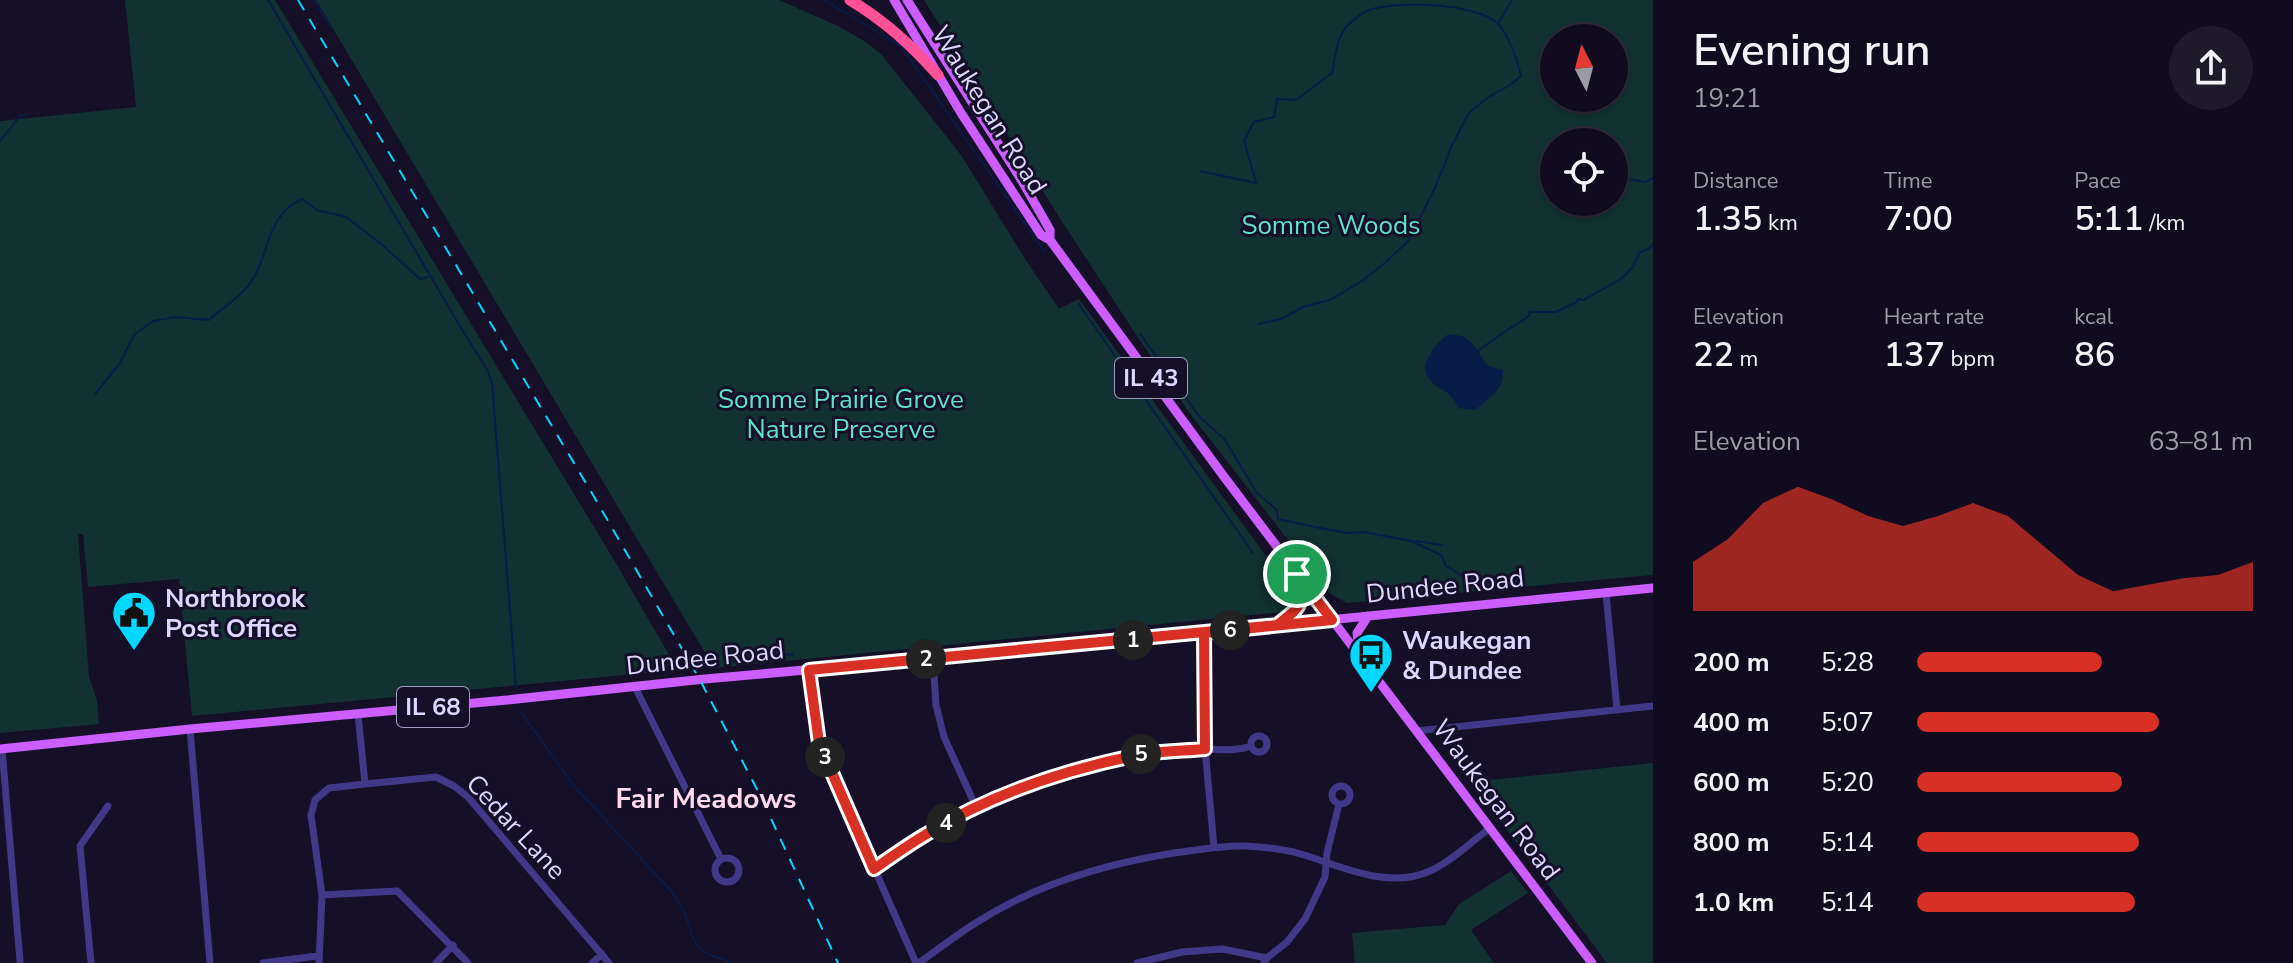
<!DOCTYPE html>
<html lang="en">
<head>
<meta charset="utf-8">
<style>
  body { margin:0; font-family:"Nunito Sans",sans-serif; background:#1e192b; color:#f1f3f6; height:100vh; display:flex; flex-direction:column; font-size:30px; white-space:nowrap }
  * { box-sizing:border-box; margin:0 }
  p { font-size:26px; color:#9c9ba4 }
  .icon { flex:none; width:44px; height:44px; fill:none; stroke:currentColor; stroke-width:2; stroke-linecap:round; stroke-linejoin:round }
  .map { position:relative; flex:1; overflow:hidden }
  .drawer { display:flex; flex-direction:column; background:#100b1e; width:640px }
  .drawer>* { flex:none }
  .needle { width:52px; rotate:354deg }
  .fabs { position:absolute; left:1540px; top:24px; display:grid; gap:16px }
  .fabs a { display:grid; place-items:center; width:88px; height:88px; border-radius:50%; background:#100b1e; box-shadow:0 2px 6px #0004,0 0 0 2px #302b3c; font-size:40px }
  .pin { position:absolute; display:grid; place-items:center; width:68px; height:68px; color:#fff; margin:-34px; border:4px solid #fff; border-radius:50%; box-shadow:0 2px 8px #0007 }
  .km { position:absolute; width:40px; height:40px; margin:-20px; border-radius:50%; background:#222; color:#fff; font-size:22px; line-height:40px; text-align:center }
  .round { display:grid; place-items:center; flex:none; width:84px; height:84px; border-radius:42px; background:#1e192b }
  .headline { display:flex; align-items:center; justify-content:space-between; height:136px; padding:0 40px }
  h1 { font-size:44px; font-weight:600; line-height:60px }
  .figures { display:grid; grid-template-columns:repeat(3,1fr); gap:12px; height:136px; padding:8px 40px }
  .figures div { display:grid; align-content:center }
  .figures b { font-size:34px; font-weight:600 }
  .figures small { font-size:22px; font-weight:400 }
  .figures p { font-size:22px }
  .chart { height:224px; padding:16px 40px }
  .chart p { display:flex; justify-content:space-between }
  .chart svg { width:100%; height:144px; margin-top:8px; fill:#d93025; opacity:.7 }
  ul { padding:0 40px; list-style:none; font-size:26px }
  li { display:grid; grid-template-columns:128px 96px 1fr; align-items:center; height:60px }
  li i { height:20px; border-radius:10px; background:#d93025 }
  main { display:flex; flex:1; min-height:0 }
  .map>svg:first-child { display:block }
  .green { fill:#123132; fill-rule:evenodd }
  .water { fill:#091c47 }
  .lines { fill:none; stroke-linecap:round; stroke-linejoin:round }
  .stream { stroke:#091c47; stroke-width:2 }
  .minor { stroke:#413988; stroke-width:7 }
  .major { stroke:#cc5dff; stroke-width:9 }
  .highway { stroke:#ff519a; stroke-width:11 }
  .rail { stroke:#02d7ff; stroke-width:2; stroke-dasharray:12 10; stroke-linecap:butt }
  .route-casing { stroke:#fff; stroke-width:16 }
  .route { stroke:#d93025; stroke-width:10 }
  .labels { text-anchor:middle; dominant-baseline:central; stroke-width:6; stroke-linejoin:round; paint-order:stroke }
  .shield { fill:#150f28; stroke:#a19abe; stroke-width:2 }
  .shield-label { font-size:24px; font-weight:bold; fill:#ddd6ff }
  .street-label { font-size:26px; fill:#ddd6ff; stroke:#150f28 }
  .park-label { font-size:26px; fill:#5ee3c9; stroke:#150f28 }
  .poi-label { font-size:26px; font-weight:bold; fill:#ddd6ff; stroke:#150f28; text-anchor:start }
  .neighbourhood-label { font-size:28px; font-weight:bold; fill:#ffd8ee; stroke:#150f28 }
</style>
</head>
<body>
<main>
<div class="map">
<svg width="1653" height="963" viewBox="0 0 1653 963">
  <rect width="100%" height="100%" fill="#150f28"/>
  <!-- green -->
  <path class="green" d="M125,0H275L614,560L678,670L192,716L179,579L88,587L83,534H78L89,676L97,701L99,724L0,733V121L136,107Z
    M316,0H779L838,26L866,42L882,55L961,155L1027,262L1059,309L1079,299L1298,600L1292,611L714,668Z
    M924,0H1653V575L1347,603L1329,593L1188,411L1133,330L1059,217ZM1554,38H1614V98H1554ZM1554,142H1614V202H1554Z
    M1653,763V963H1607L1471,782Z
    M1511,871L1528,893L1471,930L1494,963H1355L1352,933L1445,925L1459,904Z"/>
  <!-- water -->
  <path class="water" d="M1447,335C1473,333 1476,350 1488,366L1503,370C1504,390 1489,399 1475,410L1458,408C1455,402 1452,396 1446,392C1441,388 1434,386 1430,380C1417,364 1435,345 1447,335Z"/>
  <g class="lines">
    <!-- stream -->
    <path class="stream" d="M268,0L461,328L488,371L492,383L516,687
      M314,0L331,28
      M824,0L901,46L1044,251
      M1499,22L1512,0
      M0,141L20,116L26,115
      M1200,171L1256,183L1244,140L1254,122L1274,117L1277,99L1296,100L1332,73C1335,58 1336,38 1347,26C1352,21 1360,14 1367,11C1393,0 1478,2 1499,25C1510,38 1517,60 1521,76L1510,85L1487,98L1469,113L1452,145L1435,188L1408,241L1386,262L1362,281L1330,300L1303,307L1281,319L1258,324
      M1622,178L1645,182L1653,178
      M1078,303L1253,553
      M1140,334L1199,416L1225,440L1257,493L1277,510L1278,519L1325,529L1348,533L1364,532L1411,541L1441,555L1446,566L1472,582
      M1477,352C1494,338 1511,328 1529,316L1530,312H1556L1577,302L1578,299L1584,300L1622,278L1633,267L1639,253L1650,248L1653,244
      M95,394L120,363L134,335L153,321L175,317L209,320C222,308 241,297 251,282C271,253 265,216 302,199L317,210L346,217L380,243L420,279L428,277
      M1416,541L1442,545
      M775,656L793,654
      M520,711L574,786L672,892L685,914L694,940L700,948L710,955L733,963"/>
    <!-- minor -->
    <path class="minor" d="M1606,593L1617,710
      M1204,633L1205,749L1214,847
      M933,659L936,705L944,737L976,807
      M809,670L819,743L916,963
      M635,687L721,859
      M190,729L210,963
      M1416,731L1653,706
      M1251 744a8 8 0 1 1 16 0a8 8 0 1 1-16 0Z
      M2,749L20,961
      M365,784L436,777L454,786L468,797L609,963
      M1332 795a9 9 0 1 1 18 0a9 9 0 1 1-18 0Z
      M715 870a12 12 0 1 1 24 0a12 12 0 1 1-24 0Z
      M874,869C946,821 1015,784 1100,764C1114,761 1128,756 1142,754C1162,751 1183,749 1203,749C1220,749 1235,752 1251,746
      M322,895L397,891L468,963
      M91,963L80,846L108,806
      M263,963L317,956
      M319,963L322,895L311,815L315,800L329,788L365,784L358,714
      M436,963L453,945
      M592,963L602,954
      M919,963C937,950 955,936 974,924C1034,885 1103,864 1174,853C1198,850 1222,845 1246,846C1264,847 1284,849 1301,854C1341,866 1388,890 1430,871C1452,861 1471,842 1490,828
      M1137,963L1182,952L1222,949L1267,958
      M1264,963L1267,958L1287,942L1305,919L1325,877L1327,853L1339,804"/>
    <!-- major -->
    <path class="major" d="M894,0L961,113L1041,235L1050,240L1225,478L1592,963
      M907,0L1022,181L1050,230V240
      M1278,624C1301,607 1303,606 1298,578
      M1360,654L1357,633L1368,616
      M0,749L190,729L507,700L705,679L972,655L1653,588"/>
    <!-- highway -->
    <path class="highway" d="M850,0C885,21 911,45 938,75"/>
    <!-- rail -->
    <path class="rail" d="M298,0L593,495L700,680L760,795L838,963"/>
  </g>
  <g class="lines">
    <!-- route casing -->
    <g class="route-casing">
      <path id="route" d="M1297,574C1303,607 1303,605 1277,625L809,670L819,743L874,869C891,857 908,845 925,835C989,795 1064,770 1138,755C1159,751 1183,751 1205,749L1204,633L1332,620L1297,574"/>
    </g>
    <!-- route -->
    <use href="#route" class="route"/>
  </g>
  <!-- icons -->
  <defs>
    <g id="civic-pin" transform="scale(2.3)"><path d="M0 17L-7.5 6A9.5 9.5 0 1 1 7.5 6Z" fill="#02d7ff" stroke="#150f28"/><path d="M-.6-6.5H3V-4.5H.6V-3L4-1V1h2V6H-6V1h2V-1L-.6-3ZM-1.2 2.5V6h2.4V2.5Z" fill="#111"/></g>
    <g id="bus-pin" transform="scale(2.3)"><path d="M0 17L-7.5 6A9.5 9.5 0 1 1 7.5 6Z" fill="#02d7ff" stroke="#150f28"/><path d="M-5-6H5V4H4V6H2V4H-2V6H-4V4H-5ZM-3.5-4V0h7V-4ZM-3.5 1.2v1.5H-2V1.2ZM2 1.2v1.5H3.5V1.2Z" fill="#111"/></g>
  </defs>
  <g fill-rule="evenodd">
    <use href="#civic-pin" x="134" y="613"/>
    <use href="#bus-pin" x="1371" y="655"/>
  </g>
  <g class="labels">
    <!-- shield labels -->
    <g class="shield">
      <rect x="1115" y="358" width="72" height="40" rx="6"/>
      <rect x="397" y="687" width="72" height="40" rx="6"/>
    </g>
    <g class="shield-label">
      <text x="1151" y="378">IL 43</text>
      <text x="433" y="707">IL 68</text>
    </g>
    <!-- street labels -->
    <g class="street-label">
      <text transform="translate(989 110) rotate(58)">Waukegan Road</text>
      <text transform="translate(1445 586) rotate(-6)">Dundee Road</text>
      <text transform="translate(705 658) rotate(-6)">Dundee Road</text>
      <text transform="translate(1496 800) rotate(53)">Waukegan Road</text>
      <text transform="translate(516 827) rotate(47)">Cedar Lane</text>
    </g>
    <!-- park labels -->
    <g class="park-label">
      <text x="1331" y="225">Somme Woods</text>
      <text x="841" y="399">Somme Prairie Grove<tspan x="841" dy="30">Nature Preserve</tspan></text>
    </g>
    <!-- poi labels -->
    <g class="poi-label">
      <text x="165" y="598">Northbrook<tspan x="165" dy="30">Post Office</tspan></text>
      <text x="1402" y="640">Waukegan<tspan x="1402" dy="30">&amp; Dundee</tspan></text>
    </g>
    <!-- neighbourhood labels -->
    <g class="neighbourhood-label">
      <text x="706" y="799">Fair Meadows</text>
    </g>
  </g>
</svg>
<div class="fabs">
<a><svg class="needle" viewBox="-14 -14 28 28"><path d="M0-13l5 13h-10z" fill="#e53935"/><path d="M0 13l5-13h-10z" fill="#9c9ba4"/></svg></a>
<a><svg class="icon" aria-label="locate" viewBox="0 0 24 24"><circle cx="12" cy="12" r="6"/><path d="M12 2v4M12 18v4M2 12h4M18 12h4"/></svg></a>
</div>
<div class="pin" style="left:1297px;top:574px;background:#1e9e55"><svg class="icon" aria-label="arrive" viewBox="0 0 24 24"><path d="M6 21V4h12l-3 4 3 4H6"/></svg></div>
<b class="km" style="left:1133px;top:640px">1</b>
<b class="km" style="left:926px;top:659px">2</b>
<b class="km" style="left:825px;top:757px">3</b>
<b class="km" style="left:946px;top:823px">4</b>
<b class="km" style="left:1141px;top:754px">5</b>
<b class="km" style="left:1230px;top:630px">6</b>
</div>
<section class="drawer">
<div class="headline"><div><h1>Evening run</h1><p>19:21</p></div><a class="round"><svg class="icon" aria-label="share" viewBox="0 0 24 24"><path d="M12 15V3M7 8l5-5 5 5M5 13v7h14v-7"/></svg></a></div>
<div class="figures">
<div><p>Distance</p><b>1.35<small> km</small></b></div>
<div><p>Time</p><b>7:00</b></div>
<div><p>Pace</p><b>5:11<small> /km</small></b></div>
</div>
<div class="figures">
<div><p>Elevation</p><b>22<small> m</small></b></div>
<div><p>Heart rate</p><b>137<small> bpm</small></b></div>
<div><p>kcal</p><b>86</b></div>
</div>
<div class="chart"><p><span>Elevation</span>63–81 m</p>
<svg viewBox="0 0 160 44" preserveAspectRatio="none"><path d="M0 44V29L10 22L20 11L30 6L40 10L50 15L60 18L70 15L80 11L90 15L100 24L110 33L120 38L130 36L140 34L150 33L160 29V44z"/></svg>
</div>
<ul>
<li><b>200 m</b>5:28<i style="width:55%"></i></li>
<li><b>400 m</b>5:07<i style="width:72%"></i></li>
<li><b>600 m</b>5:20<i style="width:61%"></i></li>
<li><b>800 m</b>5:14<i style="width:66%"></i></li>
<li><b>1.0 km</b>5:14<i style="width:65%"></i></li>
</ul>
</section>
</main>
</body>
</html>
